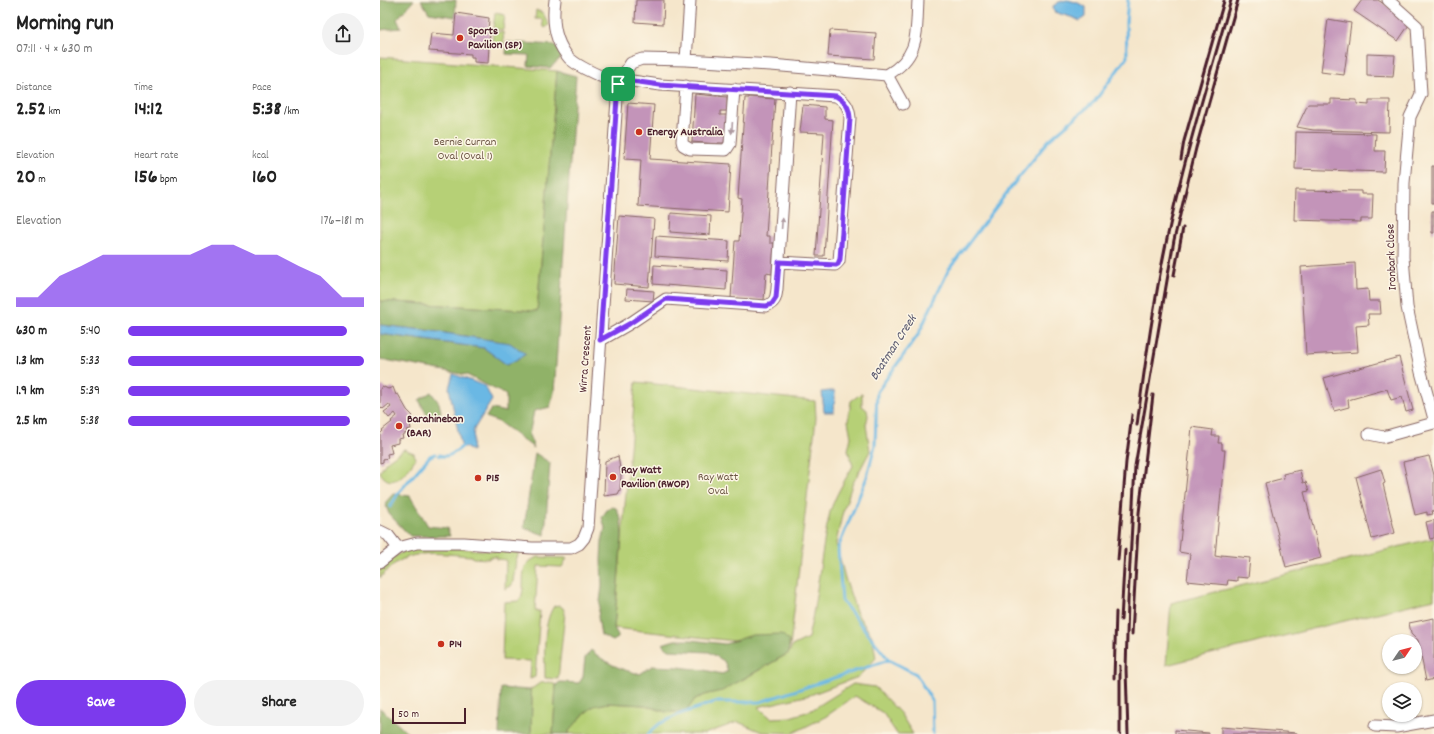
<!DOCTYPE html>
<html lang="en">
<head>
<meta charset="utf-8">
<style>
  body { margin:0; font-family:Dekko,sans-serif; background:#f2f2f2; color:#222; height:100vh; display:flex; flex-direction:column; font-size:15px; white-space:nowrap }
  * { box-sizing:border-box; margin:0 }
  p { font-size:13px; color:#767676 }
  .icon { flex:none; width:22px; height:22px; fill:none; stroke:currentColor; stroke-width:2; stroke-linecap:round; stroke-linejoin:round }
  .map { position:relative; flex:1; overflow:hidden }
  .side { display:flex; flex-direction:column; background:#fff; width:380px }
  .side>* { flex:none }
  .needle { width:26px; rotate:55deg }
  .controls { position:absolute; left:1002px; top:634px; display:grid; gap:8px }
  .controls a { display:grid; place-items:center; width:40px; height:40px; border-radius:50%; background:#fff; box-shadow:0 1px 3px #0004; font-size:20px }
  .scale { position:absolute; left:12px; bottom:10px; width:74px; box-sizing:border-box; padding-left:4px; border:2px solid #4a1f2b; border-top:0; font-size:11px; line-height:14px; white-space:nowrap; color:#4a1f2b; -webkit-text-stroke:3px #fcf5e5; paint-order:stroke }
  .pin { position:absolute; display:grid; place-items:center; width:34px; height:34px; color:#fff; margin:-17px; border-radius:8px; box-shadow:0 2px 6px #0006 }
  .round { display:grid; place-items:center; flex:none; width:42px; height:42px; border-radius:21px; background:#f2f2f2 }
  .summary { display:flex; align-items:center; justify-content:space-between; height:68px; padding:0 16px }
  h1 { font-size:22px; font-weight:700; line-height:30px }
  .figures { display:grid; grid-template-columns:repeat(3,1fr); gap:6px; height:68px; padding:4px 16px }
  .figures div { display:grid; align-content:center }
  .figures b { font-size:20px; font-weight:700 }
  .figures small { font-size:11px; font-weight:400 }
  .figures p { font-size:11px }
  .chart { height:112px; padding:8px 16px }
  .chart p { display:flex; justify-content:space-between }
  .chart svg { width:100%; height:72px; margin-top:4px; fill:#7c3aed; opacity:.7 }
  .cta { display:flex; gap:8px; margin-top:auto; padding:8px 16px }
  .cta a { flex:1; height:46px; border-radius:24px; background:#7c3aed; color:#fff; font-size:16px; font-weight:700; line-height:46px; text-align:center }
  .cta a+a { background:#f2f2f2; color:#222 }
  ul { padding:0 16px; list-style:none; font-size:13px }
  li { display:grid; grid-template-columns:64px 48px 1fr; align-items:center; height:30px }
  li i { height:10px; border-radius:5px; background:#7c3aed }
  main { display:flex; flex:1; min-height:0 }
  .map>svg:first-child { display:block }
  .green { fill:#b6d076; stroke:#807850 }
  .forest { fill:#90b267; stroke:#6d6849 }
  .water { fill:#6ab8e4; stroke:#5a6c88 }
  .lines { fill:none; stroke-linecap:round; stroke-linejoin:round }
  .stream { stroke:#6ab8e4; stroke-width:3 }
  .building { fill:#c394b9 }
  .minor-casing { stroke:#866563; stroke-width:13 }
  .minor { stroke:#fff; stroke-width:11 }
  .rail { stroke:#4a1f2b; stroke-width:3 }
  .oneway { fill:#ae9aa0 }
  .route-casing { stroke:#fff; stroke-width:8 }
  .route { stroke:#7c3aed; stroke-width:5 }
  .poi-dot { fill:#c8321e; stroke:#fcf5e5; stroke-width:1.5 }
  .labels { text-anchor:middle; dominant-baseline:central; stroke-width:3; stroke-linejoin:round; paint-order:stroke }
  .poi-label { font-size:12px; font-weight:bold; fill:#4a1f2b; stroke:#fcf5e5; text-anchor:start }
  .park-label { font-size:12px; fill:#6a5442; stroke:#fcf5e5 }
  .street-label { font-size:12px; fill:#4a1f2b; stroke:#fcf5e5 }
  .water-label { font-size:13px; font-style:italic; fill:#55556c; stroke:#fcf5e5 }
</style>
</head>
<body>
<main>
<section class="side">
<div class="summary"><div><h1>Morning run</h1><p>07:11 · 4 × 630 m</p></div><a class="round"><svg class="icon" aria-label="share" viewBox="0 0 24 24"><path d="M12 15V3M7 8l5-5 5 5M5 13v7h14v-7"/></svg></a></div>
<div class="figures">
<div><p>Distance</p><b>2.52<small> km</small></b></div>
<div><p>Time</p><b>14:12</b></div>
<div><p>Pace</p><b>5:38<small> /km</small></b></div>
</div>
<div class="figures">
<div><p>Elevation</p><b>20<small> m</small></b></div>
<div><p>Heart rate</p><b>156<small> bpm</small></b></div>
<div><p>kcal</p><b>160</b></div>
</div>
<div class="chart"><p><span>Elevation</span>176–181 m</p>
<svg viewBox="0 0 160 44" preserveAspectRatio="none"><path d="M0 44V38L10 38L20 25L30 19L40 12L50 12L60 12L70 12L80 12L90 6L100 6L110 12L120 12L130 19L140 25L150 38L160 38V44z"/></svg>
</div>
<ul>
<li><b>630 m</b>5:40<i style="width:93%"></i></li>
<li><b>1.3 km</b>5:33<i style="width:100%"></i></li>
<li><b>1.9 km</b>5:39<i style="width:94%"></i></li>
<li><b>2.5 km</b>5:38<i style="width:94%"></i></li>
</ul>
<div class="cta"><a>Save</a><a>Share</a></div>
</section>
<div class="map">
<svg width="1054" height="734" viewBox="0 0 1054 734">
  <rect width="100%" height="100%" fill="#fcf5e5"/>
  <filter id="ink" filterUnits="userSpaceOnUse"><feTurbulence type="fractalNoise" baseFrequency=".025" numOctaves="2"/><feDisplacementMap in="SourceGraphic" scale="8" xChannelSelector="R" yChannelSelector="G"/><feConvolveMatrix kernelMatrix="1 2 1 2 8 2 1 2 1" color-interpolation-filters="sRGB"/></filter>
  <filter id="wash" filterUnits="userSpaceOnUse"><feTurbulence type="fractalNoise" baseFrequency=".012" numOctaves="4" result="noise"/><feDisplacementMap in="SourceGraphic" scale="16" xChannelSelector="R" yChannelSelector="G"/><feGaussianBlur stdDeviation="0.9" result="paint"/><feColorMatrix in="noise" values="0 0 0 0 0 0 0 0 0 0 0 0 0 0 0 0 0 1.4 0 .05"/><feComposite in="paint" operator="in"/></filter>
  <g filter="url(#wash)">
    <rect width="100%" height="100%" fill="#f5e6cb"/>
    <!-- green -->
    <path class="green" d="M156,10L163,13L169,25L165,28L163,26L162,19H155Z
      M115,13L125,15L123,30L113,29Z
      M113,32H123L124,47L112,46Z
      M0,57L177,71L157,311L0,301Z
      M256,382L435,401L436,418L410,647L234,628Z
      M482,393V406L487,410L488,416L486,425L490,451L472,485L462,515L456,543L465,578L477,614L492,636L496,658L478,677L430,695L378,707L391,718L410,717L430,711L473,684L495,687L520,713L533,734H517L503,713L475,696L445,717L413,733L382,732L358,722L324,734H189V731L204,714L214,706L228,703L264,705L286,712H300L307,709L315,699L362,680L409,653L412,646L428,638C438,597 440,554 450,512C454,498 466,478 473,466L468,450L471,437L468,421L471,401Z
      M24,449L34,453L35,459C28,471 11,493 0,472L6,462Z
      M1054,538V599L786,665L791,603Z
      M35,547L75,548L139,553L136,560L133,582L131,586L125,589L126,560L117,559V557H109V559L93,558L92,556C70,555 42,549 21,560C13,564 6,571 0,578V568C11,558 21,552 35,547Z
      M158,557L187,558L182,567L158,566L155,611H160L155,677L150,679L151,661L122,660L124,602L138,601L141,598C147,581 136,565 158,557Z
      M179,605L183,608L185,613L178,679L165,678C165,657 162,624 174,606Z
      M170,682L176,685L173,734H151L152,699L150,690L160,683Z"/>
    <!-- forest -->
    <path class="forest" d="M0,0H34L17,19L21,28L0,30Z
      M41,0H76L75,17L49,13Z
      M127,42L175,45L183,56L170,68L148,66L149,55L126,54Z
      M177,71L196,76L174,393L170,407L154,411L149,435L154,448L119,422L106,417L111,409L126,412V395L87,375L0,359V334L104,348L127,365L146,354L129,343L52,331L0,325V301L157,311Z
      M51,392L59,403L61,412L55,417L47,415L39,400Z
      M155,453L170,463L165,535L144,528Z
      M13,494L30,496L48,526L67,528L70,536H30L9,514L5,503Z
      M232,507L236,508L241,519L242,536L234,628L238,635V638L233,641L221,635L218,617L222,586L221,560L222,541L225,528L222,517L227,510Z
      M402,634L409,641V653L342,691L328,694L315,699L308,709L300,712H286L264,705L228,703L214,706L204,714L189,731V734H173L176,685L180,682L199,683L203,677L205,658L211,650C225,663 241,670 260,674L272,666L298,667L324,670L342,674L348,671L344,661L329,652L289,650L282,644L295,640H311L345,644L372,635Z
      M121,688L150,690L152,699L151,734H119Z
      M0,708L25,731L29,734H0Z"/>
    <!-- water -->
    <path class="water" d="M687,0L696,2L706,7V17L700,21L694,18L674,12L673,6L679,2Z
      M0,325L52,331L130,343L146,354L127,365L104,348L0,334Z
      M73,374L105,386L112,400L94,429L92,451L81,445L69,388Z
      M449,391H455L454,412H444L442,392Z"/>
    <g class="lines">
      <!-- stream -->
      <path class="stream" d="M59,455C69,459 76,451 83,446
        M10,507L19,492L50,456L55,454
        M268,734L279,724L300,714L335,702H380L509,660
        M553,734L552,701L536,674L509,660L462,601L458,548L487,477L495,445L497,392L538,335L569,269L632,186L669,140L715,101L747,57L746,22L748,0"/>
    </g>
    <g id="blocks">
      <!-- building -->
      <path class="building" d="M256,0H284L283,24L255,22Z
        M982,0H998L1031,22L1018,41L974,11Z
        M76,13L109,18L108,34H110L109,42H107V46H109L108,63L94,62V57H91V54L49,51L51,33L74,35Z
        M948,19L971,23L964,75L941,72Z
        M450,30L496,33L494,59L448,56Z
        M987,54L1015,55L1013,77L987,76Z
        M315,94L347,97V111H340V115H347L344,143H338V144L312,142Z
        M369,97L395,99L386,236H390V243H394L392,274L386,273L384,300L351,298L355,241H359L362,199L358,198L365,98H369Z
        M951,99L977,100V104L989,105V100H1010L1009,132L933,130L917,127L928,104H951Z
        M248,103L274,105L270,159L351,164L348,212L258,206L261,160L244,159Z
        M423,105L445,107V119L453,120L444,256H436L444,133L420,132Z
        M916,132L996,134L995,151H1005L1004,172L915,169Z
        M1052,166H1054V203H1052Z
        M915,190L981,191V194H993L992,219H981V222L914,220Z
        M1052,211H1054V233H1052Z
        M291,213L331,216L330,235L290,232Z
        M239,216L274,219L269,287L234,284Z
        M276,236L349,241L348,261L275,256Z
        M975,263L976,290L988,289L989,301H1000L1001,314H988L989,325L976,326L978,352L926,355L921,267Z
        M274,265L347,270L346,290L273,284Z
        M247,289L274,291L273,301L246,299Z
        M1019,357L1033,410L1026,412L1022,397L1011,400L1007,389L968,400L969,407L954,411L944,378Z
        M2,386L8,389L13,387L16,395L18,394L27,410L33,416L29,419L32,422L30,424L31,429L26,430L27,433L22,435L23,438L18,439V443L10,445L12,453L7,454L8,458L3,459V462L0,463V434L3,431L2,430L12,422L11,421L17,416L15,413L9,418L4,412L11,407L9,404L3,409L1,407L0,408V389Z
        M812,427L833,430L832,436H839L838,443H842V450H845L835,556L841,557V555L870,558L868,578L857,577V581L848,580L847,585L807,581L810,554L799,552Z
        M238,456L241,475L240,490L238,494L224,496L225,461Z
        M1049,456L1054,475V510L1052,511L1053,514L1047,515V512L1035,515L1023,462Z
        M1001,469L1005,483L1003,484L1015,533L992,539L976,477Z
        M920,470L923,483L926,482L929,491L924,492L941,558L906,567L885,483L904,478L903,474Z
        M1054,520V538L1050,539L1046,522Z
        M1054,618V679L1046,681L1038,640L1031,633L1029,623Z
        M841,727L917,733V734H841Z
        M795,730L829,733V734H795Z"/>
    </g>
  </g>
  <g filter="url(#ink)">
    <use href="#blocks" fill-opacity="0" stroke="#866563" stroke-width="1"/>
    <g class="lines">
      <!-- minor casing -->
      <g class="minor-casing">
        <path id="minor" d="M1008,0L1037,26L1041,94L1030,117L1024,183L1023,257L1027,307L1041,372L1054,419
          M306,60L310,0
          M507,75C540,56 536,34 538,0
          M306,86L302,141L303,145L310,149L346,150L350,144L354,89
          M399,262L455,265L459,261L470,118C469,107 466,102 456,96L280,85L252,81L238,84L251,63L262,59L306,60L391,65L507,75L523,104
          M221,340L249,324L286,299L386,306C395,303 396,298 397,289L410,92
          M989,434L1003,437L1054,423
          M0,531L8,535L18,548
          M0,562L18,548L37,543H84L152,548H191L199,544L204,538L208,528L238,84C224,77 200,69 189,58C174,41 172,21 175,0
          M995,726L1016,727L1054,720"/>
      </g>
      <!-- minor -->
      <use href="#minor" class="minor"/>
      <!-- rail -->
      <path class="rail" d="M801,159L804,141L844,1
        M794,275L803,228
        M757,425C766,355 776,285 792,216C808,143 831,72 851,0
        M738,560L746,462L752,415
        M741,620L745,550
        M752,634L759,513L773,395
        M740,666V734
        M734,678L736,612
        M748,734L746,669L748,601L755,466L794,240L816,148L858,0"/>
    </g>
    <!-- one-way arrows -->
    <defs><path id="oneway-solid" d="M-6-.8H1V-3.2L6.5 0L1 3.2V.8H-6Z"/></defs>
    <g class="oneway">
      <use href="#oneway-solid" transform="translate(352 128) rotate(94)"/>
      <use href="#oneway-solid" transform="translate(402 223) rotate(-86)"/>
    </g>
  </g>
  <g class="lines" filter="url(#ink)">
    <!-- route casing -->
    <g class="route-casing">
      <path id="route" d="M252,81L280,85L456,96C466,102 469,107 470,118L460,259L458,264L456,265L399,262L396,298L392,304L386,306L286,299L249,324L220,340L238,84Z"/>
    </g>
    <!-- route -->
    <use href="#route" class="route"/>
  </g>
  <!-- markers -->
  <g class="poi-dot">
    <circle cx="80" cy="38" r="4"/>
    <circle cx="259" cy="132" r="4"/>
    <circle cx="19" cy="426" r="4"/>
    <circle cx="233" cy="477" r="4"/>
    <circle cx="98" cy="478" r="4"/>
    <circle cx="61" cy="644" r="4"/>
  </g>
  <g class="labels">
    <!-- poi labels -->
    <g class="poi-label">
      <text x="88" y="31">Sports<tspan x="88" dy="14">Pavilion (SP)</tspan></text>
      <text x="267" y="132">Energy Australia</text>
      <text x="27" y="419">Barahineban<tspan x="27" dy="14">(BAR)</tspan></text>
      <text x="241" y="470">Ray Watt<tspan x="241" dy="14">Pavilion (RWOP)</tspan></text>
      <text x="106" y="478">P15</text>
      <text x="69" y="644">P14</text>
    </g>
    <!-- park labels -->
    <g class="park-label">
      <text x="85" y="142">Bernie Curran<tspan x="85" dy="14">Oval (Oval 1)</tspan></text>
      <text x="338" y="477">Ray Watt<tspan x="338" dy="14">Oval</tspan></text>
    </g>
    <!-- street labels -->
    <g class="street-label">
      <text transform="translate(1012 257) rotate(-92)">Ironbark Close</text>
      <text transform="translate(206 359) rotate(-86)">Wirra Crescent</text>
    </g>
    <!-- water labels -->
    <g class="water-label">
      <text transform="translate(514 348) rotate(-57)">Boatman Creek</text>
    </g>
  </g>
</svg>
<div class="controls">
<a><svg class="needle" viewBox="-14 -14 28 28"><path d="M0-13l5 13h-10z" fill="#e53935"/><path d="M0 13l5-13h-10z" fill="#767676"/></svg></a>
<a><svg class="icon" aria-label="layers" viewBox="0 0 24 24"><path d="M12 4l9 5-9 5-9-5zM3 14l9 5 9-5"/></svg></a>
</div>
<div class="scale">50 m</div>
<div class="pin" style="left:238px;top:84px;background:#1e9e55"><svg class="icon" aria-label="arrive" viewBox="0 0 24 24"><path d="M6 21V4h12l-3 4 3 4H6"/></svg></div>
</div>
</main>
</body>
</html>
